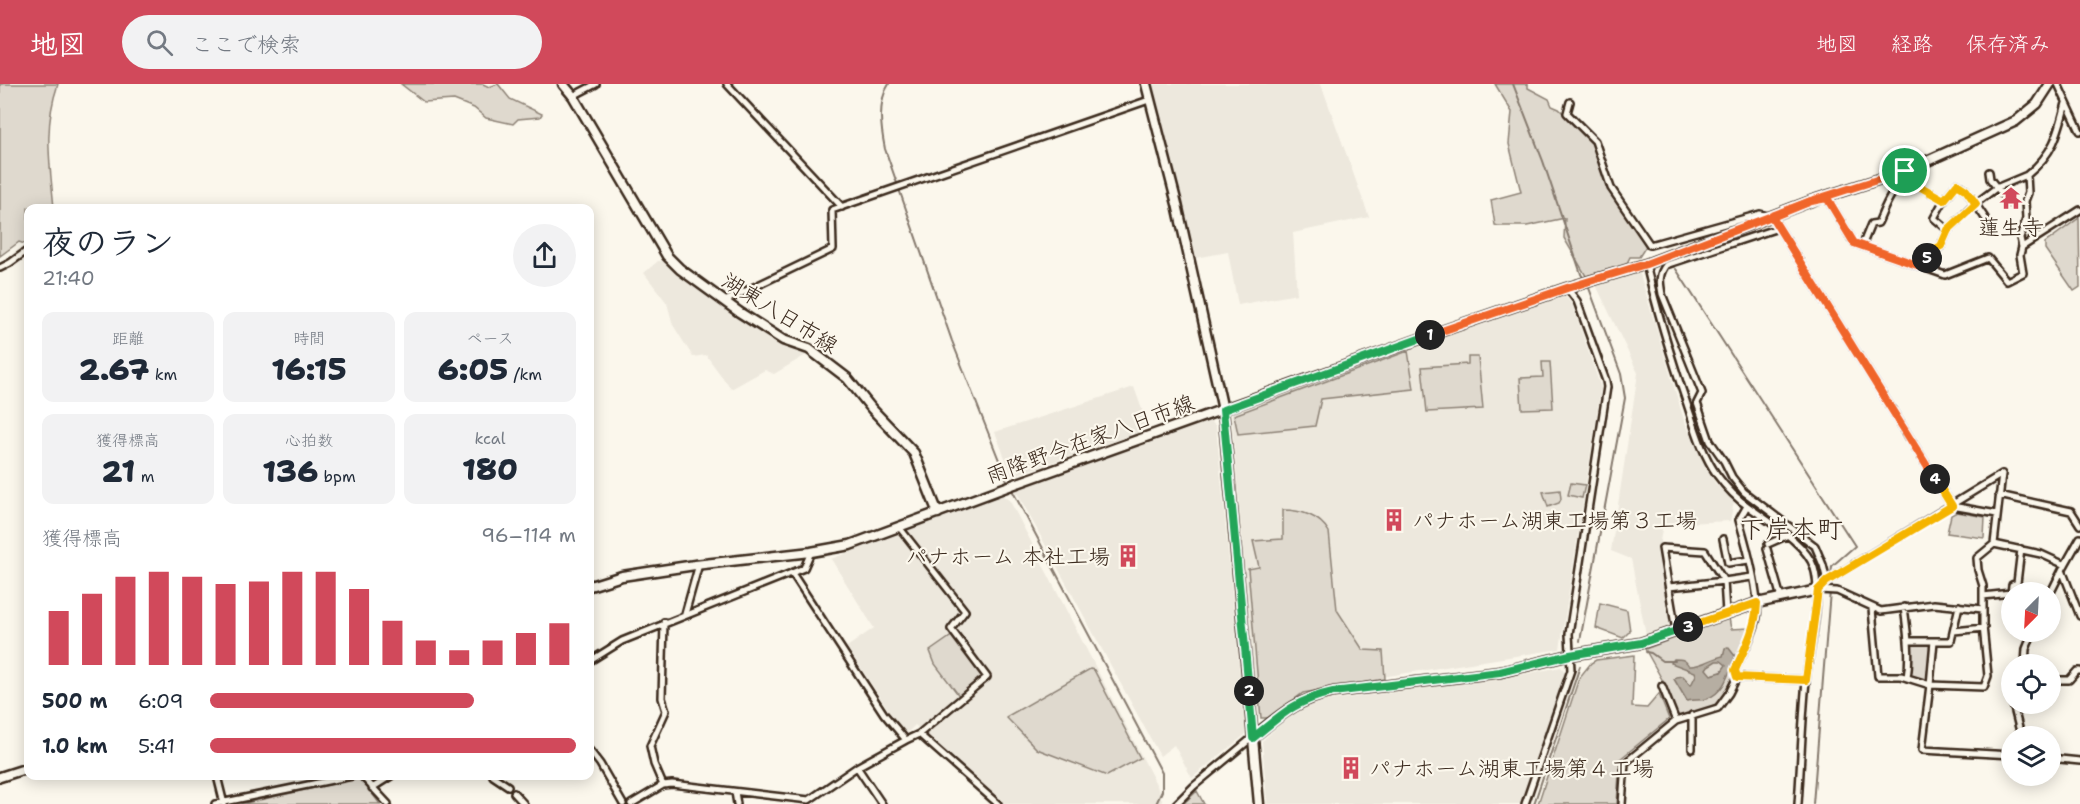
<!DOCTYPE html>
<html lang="ja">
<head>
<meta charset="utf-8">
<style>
  body { margin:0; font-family:"Shantell Sans","Klee One",sans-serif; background:#f2f2f3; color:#1f2937; height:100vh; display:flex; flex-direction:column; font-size:22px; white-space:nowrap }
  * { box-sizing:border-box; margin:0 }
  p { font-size:20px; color:#747a83 }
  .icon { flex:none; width:33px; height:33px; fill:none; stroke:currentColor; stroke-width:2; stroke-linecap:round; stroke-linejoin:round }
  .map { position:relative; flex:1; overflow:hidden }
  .drawer { position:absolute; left:24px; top:120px; width:570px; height:576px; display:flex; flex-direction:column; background:#fff; border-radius:12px; box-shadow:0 3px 15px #0003 }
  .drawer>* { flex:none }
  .needle { width:39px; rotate:204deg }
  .tools { position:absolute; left:2001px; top:498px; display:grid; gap:12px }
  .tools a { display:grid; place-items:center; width:60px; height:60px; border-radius:50%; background:#fff; box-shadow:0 3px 15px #0003; font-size:30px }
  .pin { position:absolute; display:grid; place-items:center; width:51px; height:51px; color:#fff; margin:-26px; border:3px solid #fff; border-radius:50%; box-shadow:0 2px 6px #0007 }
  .km { position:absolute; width:30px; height:30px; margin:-15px; border-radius:50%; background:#222; color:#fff; font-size:16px; line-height:30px; text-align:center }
  .round { display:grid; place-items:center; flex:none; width:63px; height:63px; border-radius:32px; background:#f2f2f3 }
  .head { display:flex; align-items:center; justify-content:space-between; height:102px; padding:0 18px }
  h1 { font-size:33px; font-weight:800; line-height:45px }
  .figures { display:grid; grid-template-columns:repeat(3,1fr); gap:9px; height:102px; padding:6px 18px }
  .figures div { display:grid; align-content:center; border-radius:12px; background:#f2f2f3; text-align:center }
  .figures b { font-size:30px; font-weight:800 }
  .figures small { font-size:16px; font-weight:400 }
  .figures p { font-size:16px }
  .chart { height:168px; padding:12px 18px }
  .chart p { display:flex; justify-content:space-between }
  .chart svg { width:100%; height:108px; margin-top:6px; stroke:#d1495b; stroke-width:6 }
  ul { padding:0 18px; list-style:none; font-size:20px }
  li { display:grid; grid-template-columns:96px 72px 1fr; align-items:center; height:45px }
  li i { height:15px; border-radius:8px; background:#d1495b }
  header { display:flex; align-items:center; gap:36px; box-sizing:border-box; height:84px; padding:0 30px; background:#d1495b; color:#fff }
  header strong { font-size:28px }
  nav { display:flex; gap:33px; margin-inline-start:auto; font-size:21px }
  .search { width:420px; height:54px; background:#f2f2f3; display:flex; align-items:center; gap:15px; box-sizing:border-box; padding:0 21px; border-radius:33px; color:#747a83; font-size:22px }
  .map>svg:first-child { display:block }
  .built { fill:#ede8dd }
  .green { fill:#dfd9ce; stroke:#8d8276; stroke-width:1.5 }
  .water { fill:#b6aea2; stroke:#85796d; stroke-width:1.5; fill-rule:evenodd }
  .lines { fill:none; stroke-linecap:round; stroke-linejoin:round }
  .stream { stroke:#85796d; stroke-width:2 }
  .street-casing { stroke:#3b2a1e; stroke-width:10 }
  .secondary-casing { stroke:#3b2a1e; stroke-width:13 }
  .street { stroke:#fbf7ec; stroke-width:5 }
  .secondary { stroke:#fbf7ec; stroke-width:8 }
  .split-1-casing { stroke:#fff; stroke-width:12 }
  .split-2-casing { stroke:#fff; stroke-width:12 }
  .split-3-casing { stroke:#fff; stroke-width:12 }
  .split-4-casing { stroke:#fff; stroke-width:12 }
  .split-5-casing { stroke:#fff; stroke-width:12 }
  .split-6-casing { stroke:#fff; stroke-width:12 }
  .split-1 { stroke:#f0652b; stroke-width:8 }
  .split-2 { stroke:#22a559; stroke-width:8 }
  .split-3 { stroke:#22a559; stroke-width:8 }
  .split-4 { stroke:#f5b400; stroke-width:8 }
  .split-5 { stroke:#f0652b; stroke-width:8 }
  .split-6 { stroke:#f5b400; stroke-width:8 }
  .labels { text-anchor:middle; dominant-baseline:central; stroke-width:4.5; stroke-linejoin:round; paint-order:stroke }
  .poi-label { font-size:22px; fill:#3b2a1e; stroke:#fbf7ec; text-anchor:start }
  .street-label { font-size:22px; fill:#3b2a1e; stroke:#fbf7ec }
  .quarter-label { font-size:26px; fill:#3b2a1e; stroke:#fbf7ec }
</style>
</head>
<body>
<header>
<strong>地図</strong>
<div class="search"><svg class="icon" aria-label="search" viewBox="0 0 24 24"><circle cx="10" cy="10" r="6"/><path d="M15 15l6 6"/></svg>ここで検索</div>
<nav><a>地図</a><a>経路</a><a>保存済み</a></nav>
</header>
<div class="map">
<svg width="2080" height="720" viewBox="0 0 2080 720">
  <rect width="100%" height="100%" fill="#fbf7ec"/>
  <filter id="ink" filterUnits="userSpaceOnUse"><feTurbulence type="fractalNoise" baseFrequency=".0167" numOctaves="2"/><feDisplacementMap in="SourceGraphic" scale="12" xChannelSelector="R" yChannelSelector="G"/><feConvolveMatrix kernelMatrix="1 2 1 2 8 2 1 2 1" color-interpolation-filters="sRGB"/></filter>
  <g filter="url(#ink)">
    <!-- built -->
    <path class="built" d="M1153,0H1321L1369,133L1293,149L1297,210L1238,221L1228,168L1195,174Z
      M658,177H665L720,221L787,263L806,271L774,290L765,286L731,305L706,271L693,273L673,241L667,219L644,189Z
      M1639,187L1684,336L1715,399L1734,417L1730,437L1663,440L1659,463L1672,542L1646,551L1631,475L1611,467L1638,289L1596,201Z
      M1563,210L1572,220L1601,304L1560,565L1286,608L1257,634L1231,329Z
      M1134,303L1149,345L1012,392L995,348Z
      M1209,336L1216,342L1246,650L1192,694L1174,661L1160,672L1015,405Z
      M1002,411L1010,417L1157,702L1162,716L1161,720H1001L915,641L905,651L847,563L874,544L831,475Z
      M1561,583L1566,589L1521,720H1267L1262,657L1291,630L1306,623L1316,618L1508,593Z"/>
    <!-- green -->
    <path class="green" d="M0,0H58C43,44 50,80 54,124H28V161L19,158L0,172Z
      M401,0H483L489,3L498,0L510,15L542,30L540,33L518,35L513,40L486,34L474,24L454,16L424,18Z
      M1495,0H1528V4L1549,15L1552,22L1559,25L1594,60L1610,108L1646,162L1639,173H1630L1626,181L1586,192L1564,154L1565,134L1527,142H1498L1495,141L1491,116L1521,108L1509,60L1512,28Z
      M2079,134L2080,203L2074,207L2045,165V159Z
      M1408,267L1414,305L1321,315L1315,342L1238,350L1234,331Z
      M1468,273H1478L1483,325L1427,328L1422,283L1468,280Z
      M1542,278H1550L1553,324L1522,325L1520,294L1543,293Z
      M1571,399L1585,401L1582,414L1568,411Z
      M1560,406L1561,415L1559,419L1548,423L1543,408Z
      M1283,426C1301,426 1320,432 1329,448L1337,526L1363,566L1383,567L1385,595L1303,609L1269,634H1261L1248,485L1259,483L1253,457L1283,455Z
      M1957,428L1985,433L1984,454L1947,449L1951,431Z
      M1600,519L1627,526L1630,547L1623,554L1596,544Z
      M1729,534L1731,545L1750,544C1743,565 1733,610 1714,621C1704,627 1689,629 1678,632L1664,599L1645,565Z
      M953,551L985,593L960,613L935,580L930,567Z
      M1911,559L1931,561L1928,599L1909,593Z
      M1634,571L1632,623L1647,624L1659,610L1669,635L1620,675L1617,720H1538L1579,594L1591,579L1596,576Z
      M1090,585L1094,586L1140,674L1107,692L1037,665L1006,633Z
      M360,694L380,720H241Z
      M1197,707L1204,720H1183Z"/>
    <!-- water -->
    <path class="water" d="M1728,563L1735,572C1729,588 1725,609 1706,615C1700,617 1694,615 1687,617L1674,595L1676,593L1683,592L1691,601L1696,591L1695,588L1671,579L1674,575C1682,575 1685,575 1689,582C1701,583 1711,574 1723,572L1725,564ZM1716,577H1721L1726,581L1721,588L1711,591L1706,585L1708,582Z"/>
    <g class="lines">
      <!-- stream -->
      <path class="stream" d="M889,0C877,18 881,45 885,65L952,257L1008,399
        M1513,0L1543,77L1581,190L1589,204L1621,290L1625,314L1580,557
        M1676,185L1855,462L1832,482L1813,720
        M1011,404L1162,689V707L1156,720
        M1646,568L1651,569L1662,577H1675
        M1534,720L1580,582"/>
      <!-- street casing -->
      <g class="street-casing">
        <path id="street" d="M727,0L842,123
          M2058,0L2080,47
          M573,12L596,0
          M1570,18L1567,29L1595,57L1611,104L1650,161L1760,130L1772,133L1952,422L1997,430
          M2066,19C2058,51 2053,70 2027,91L2028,109L2025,117L2026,135L2020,154L2022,163L2080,126
          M1905,87L1910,97L1944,116
          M1989,88L1990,95L2009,119
          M1827,114L1854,159L1945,191L1988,174L2007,197L2023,189L2020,171L2022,163
          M1778,144L1666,181C1658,191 1660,199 1662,210L1702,309L1697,319L1710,357L1724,377L1732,393L1744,408L1815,462L1823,481L1827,497
          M1948,146L1934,134L1944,116L1957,100L1966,106L1985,134
          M1862,162L1871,140L1878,139C1885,124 1892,100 1910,97
          M1646,180C1657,227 1671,273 1687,320C1695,344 1702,370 1717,391C1725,402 1737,415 1749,423C1769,438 1807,460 1814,484C1823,513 1809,565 1806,597C1802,638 1801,679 1798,720
          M1923,183L1931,164L1935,166L1941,162L1948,146L1975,120L1996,104L2027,91
          M0,184L10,179L28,166
          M725,217L833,165L832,126L1149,16
          M2002,390L1994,460L1977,474L1978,486L1983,502V542L1988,592L1984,603L1930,601L1922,666L2012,671
          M1999,411L2071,427L2080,441
          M899,443L965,527L951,545L987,593L919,650L906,656
          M2080,454L2062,486L2080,532
          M1723,455L1728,479L1749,476
          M1768,460L1786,452
          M1994,460L2041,470L2065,481
          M1767,465L1781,514
          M1669,503L1724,497L1726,529
          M1818,506L1827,497L2002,390
          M1818,506L1837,507L1881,527L1934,520L1983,525
          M2050,510L2062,486
          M1983,512L2011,509L2012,501L2017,499L2021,465
          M1904,523C1907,547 1911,570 1907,594
          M1872,525L1878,592H1901L1930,601L1934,557H1951L1959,522
          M685,530L699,480
          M1676,547L1662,464L1705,467L1724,497L1752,493
          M1954,547L1984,544
          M1909,557H1934
          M590,577L622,557L804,484L811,468
          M2025,580L2026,565L2033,548
          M1737,593L1735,586C1742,569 1754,551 1757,533C1760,510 1746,460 1739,436L1747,422
          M2050,596H2069L2077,587H2080
          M1662,602L1676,637
          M2013,620L2021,652
          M919,650L998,720
          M1692,665V631
          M590,667L600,680L623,720
          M2050,674L2080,677
          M857,683L882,720
          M217,692L224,720
          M362,692L388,720
          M493,692L508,702
          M663,701L654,680L650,662L666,627L662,614L664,538
          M372,704L391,692
          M735,708L737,720
          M514,709L524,720
          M215,720L352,692
          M631,720L663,701L672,700L809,716L857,683L906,656L884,630L792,489
          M1176,720L1194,702L1253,653
          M1525,720L1571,586L1569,550L1607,303L1606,297L1577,217L1567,204
          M1622,720L1625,679L1676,637L1718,624L1729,609L1737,593L1806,596"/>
      </g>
      <!-- secondary casing -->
      <g class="secondary-casing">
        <path id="secondary" d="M563,0L573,12L667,172L680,185L739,228L783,256L809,265L847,294L872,325L914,369L938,429
          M1146,0L1177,120L1223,326L1259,720
          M590,502L622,492L695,481L811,468L850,461L1012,401L1439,248L1567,204L1646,180L1811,117L1905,87L2016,37L2037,20L2050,0
          M1253,653C1282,630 1296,616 1333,608L1501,588L1570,571L1641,559L1757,519L1818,506
          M0,693L28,684"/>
      </g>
      <!-- street -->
      <use href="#street" class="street"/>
      <!-- secondary -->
      <use href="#secondary" class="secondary"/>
    </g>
  </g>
  <g class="lines" filter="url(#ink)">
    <!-- split-1 casing -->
    <g class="split-1-casing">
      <path id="split-1" d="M1430,251L1567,204L1646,180L1811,117L1905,87"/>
    </g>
    <!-- split-2 casing -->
    <g class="split-2-casing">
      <path id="split-2" d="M1249,607L1223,326L1430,251"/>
    </g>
    <!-- split-3 casing -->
    <g class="split-3-casing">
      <path id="split-3" d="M1249,607L1253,654C1282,630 1296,616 1333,608L1500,588L1570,571L1641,559L1688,543"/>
    </g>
    <!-- split-4 casing -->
    <g class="split-4-casing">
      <path id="split-4" d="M1688,543L1757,519C1756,544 1745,564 1735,586L1737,593L1806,596L1818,506L1827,497L1952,422L1935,395"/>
    </g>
    <!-- split-5 casing -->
    <g class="split-5-casing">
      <path id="split-5" d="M1927,174L1923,183L1854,159L1827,114L1811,117L1772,133L1935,395"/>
    </g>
    <!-- split-6 casing -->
    <g class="split-6-casing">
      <path id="split-6" d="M1905,87L1910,97L1944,116L1957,100L1966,106L1976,120L1948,146L1941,162L1935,165L1931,164L1927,174"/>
    </g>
    <!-- split-1 -->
    <use href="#split-1" class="split-1"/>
    <!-- split-2 -->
    <use href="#split-2" class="split-2"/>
    <!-- split-3 -->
    <use href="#split-3" class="split-3"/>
    <!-- split-4 -->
    <use href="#split-4" class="split-4"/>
    <!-- split-5 -->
    <use href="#split-5" class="split-5"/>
    <!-- split-6 -->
    <use href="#split-6" class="split-6"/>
  </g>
  <!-- icons -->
  <defs>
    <g id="temple-bare" transform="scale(1.8)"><path d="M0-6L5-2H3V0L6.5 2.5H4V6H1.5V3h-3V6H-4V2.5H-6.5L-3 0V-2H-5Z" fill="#d1495b" stroke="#fbf7ec" stroke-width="2.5" paint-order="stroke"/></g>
    <g id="building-bare" transform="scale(1.8)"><path d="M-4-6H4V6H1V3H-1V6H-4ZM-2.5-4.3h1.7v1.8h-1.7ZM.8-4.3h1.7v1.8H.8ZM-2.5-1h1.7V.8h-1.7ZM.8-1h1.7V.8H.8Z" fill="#d1495b" stroke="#fbf7ec" stroke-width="2.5" paint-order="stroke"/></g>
  </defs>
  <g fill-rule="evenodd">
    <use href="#temple-bare" x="2011" y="114"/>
    <use href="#building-bare" x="1394" y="436"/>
    <use href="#building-bare" x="1128" y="472"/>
    <use href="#building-bare" x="1351" y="684"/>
  </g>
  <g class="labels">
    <!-- poi labels -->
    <g class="poi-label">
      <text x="2011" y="143" text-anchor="middle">蓮生寺</text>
      <text x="1412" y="436">パナホーム湖東工場第３工場</text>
      <text x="1110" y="472" text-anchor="end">パナホーム 本社工場</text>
      <text x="1369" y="684">パナホーム湖東工場第４工場</text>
    </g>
    <!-- street labels -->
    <g class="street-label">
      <text transform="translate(780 229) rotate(32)">湖東八日市線</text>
      <text transform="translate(1090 355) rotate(-20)">雨降野今在家八日市線</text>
    </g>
    <!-- quarter labels -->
    <g class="quarter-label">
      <text x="1791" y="444">下岸本町</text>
    </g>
  </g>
</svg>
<div class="tools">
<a><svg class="needle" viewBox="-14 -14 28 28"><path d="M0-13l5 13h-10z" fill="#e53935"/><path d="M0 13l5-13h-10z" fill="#747a83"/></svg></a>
<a><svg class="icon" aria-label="locate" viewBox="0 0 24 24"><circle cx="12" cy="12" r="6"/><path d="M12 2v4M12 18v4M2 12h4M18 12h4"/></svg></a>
<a><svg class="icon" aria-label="layers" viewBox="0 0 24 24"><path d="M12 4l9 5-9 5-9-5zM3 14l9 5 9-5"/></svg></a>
</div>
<div class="pin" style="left:1905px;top:87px;background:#1e9e55"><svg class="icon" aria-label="arrive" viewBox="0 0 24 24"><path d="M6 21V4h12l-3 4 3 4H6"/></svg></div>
<b class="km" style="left:1430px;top:251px">1</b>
<b class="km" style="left:1249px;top:607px">2</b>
<b class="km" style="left:1688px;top:543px">3</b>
<b class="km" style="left:1935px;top:395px">4</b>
<b class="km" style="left:1927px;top:174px">5</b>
<section class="drawer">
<div class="head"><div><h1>夜のラン</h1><p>21:40</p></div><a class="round"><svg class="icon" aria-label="share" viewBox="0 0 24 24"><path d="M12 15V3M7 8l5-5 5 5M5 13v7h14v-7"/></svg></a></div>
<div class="figures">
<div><p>距離</p><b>2.67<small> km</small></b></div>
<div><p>時間</p><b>16:15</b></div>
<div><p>ペース</p><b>6:05<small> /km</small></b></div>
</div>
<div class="figures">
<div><p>獲得標高</p><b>21<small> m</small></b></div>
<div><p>心拍数</p><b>136<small> bpm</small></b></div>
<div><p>kcal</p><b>180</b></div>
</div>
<div class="chart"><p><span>獲得標高</span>96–114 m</p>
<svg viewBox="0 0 160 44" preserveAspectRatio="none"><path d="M5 44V22M15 44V15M25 44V8M35 44V6M45 44V8M55 44V11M65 44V10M75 44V6M85 44V6M95 44V13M105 44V26M115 44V34M125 44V38M135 44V34M145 44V31M155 44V27"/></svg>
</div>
<ul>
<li><b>500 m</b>6:09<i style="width:72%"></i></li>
<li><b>1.0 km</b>5:41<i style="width:100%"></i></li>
</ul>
</section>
</div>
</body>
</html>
